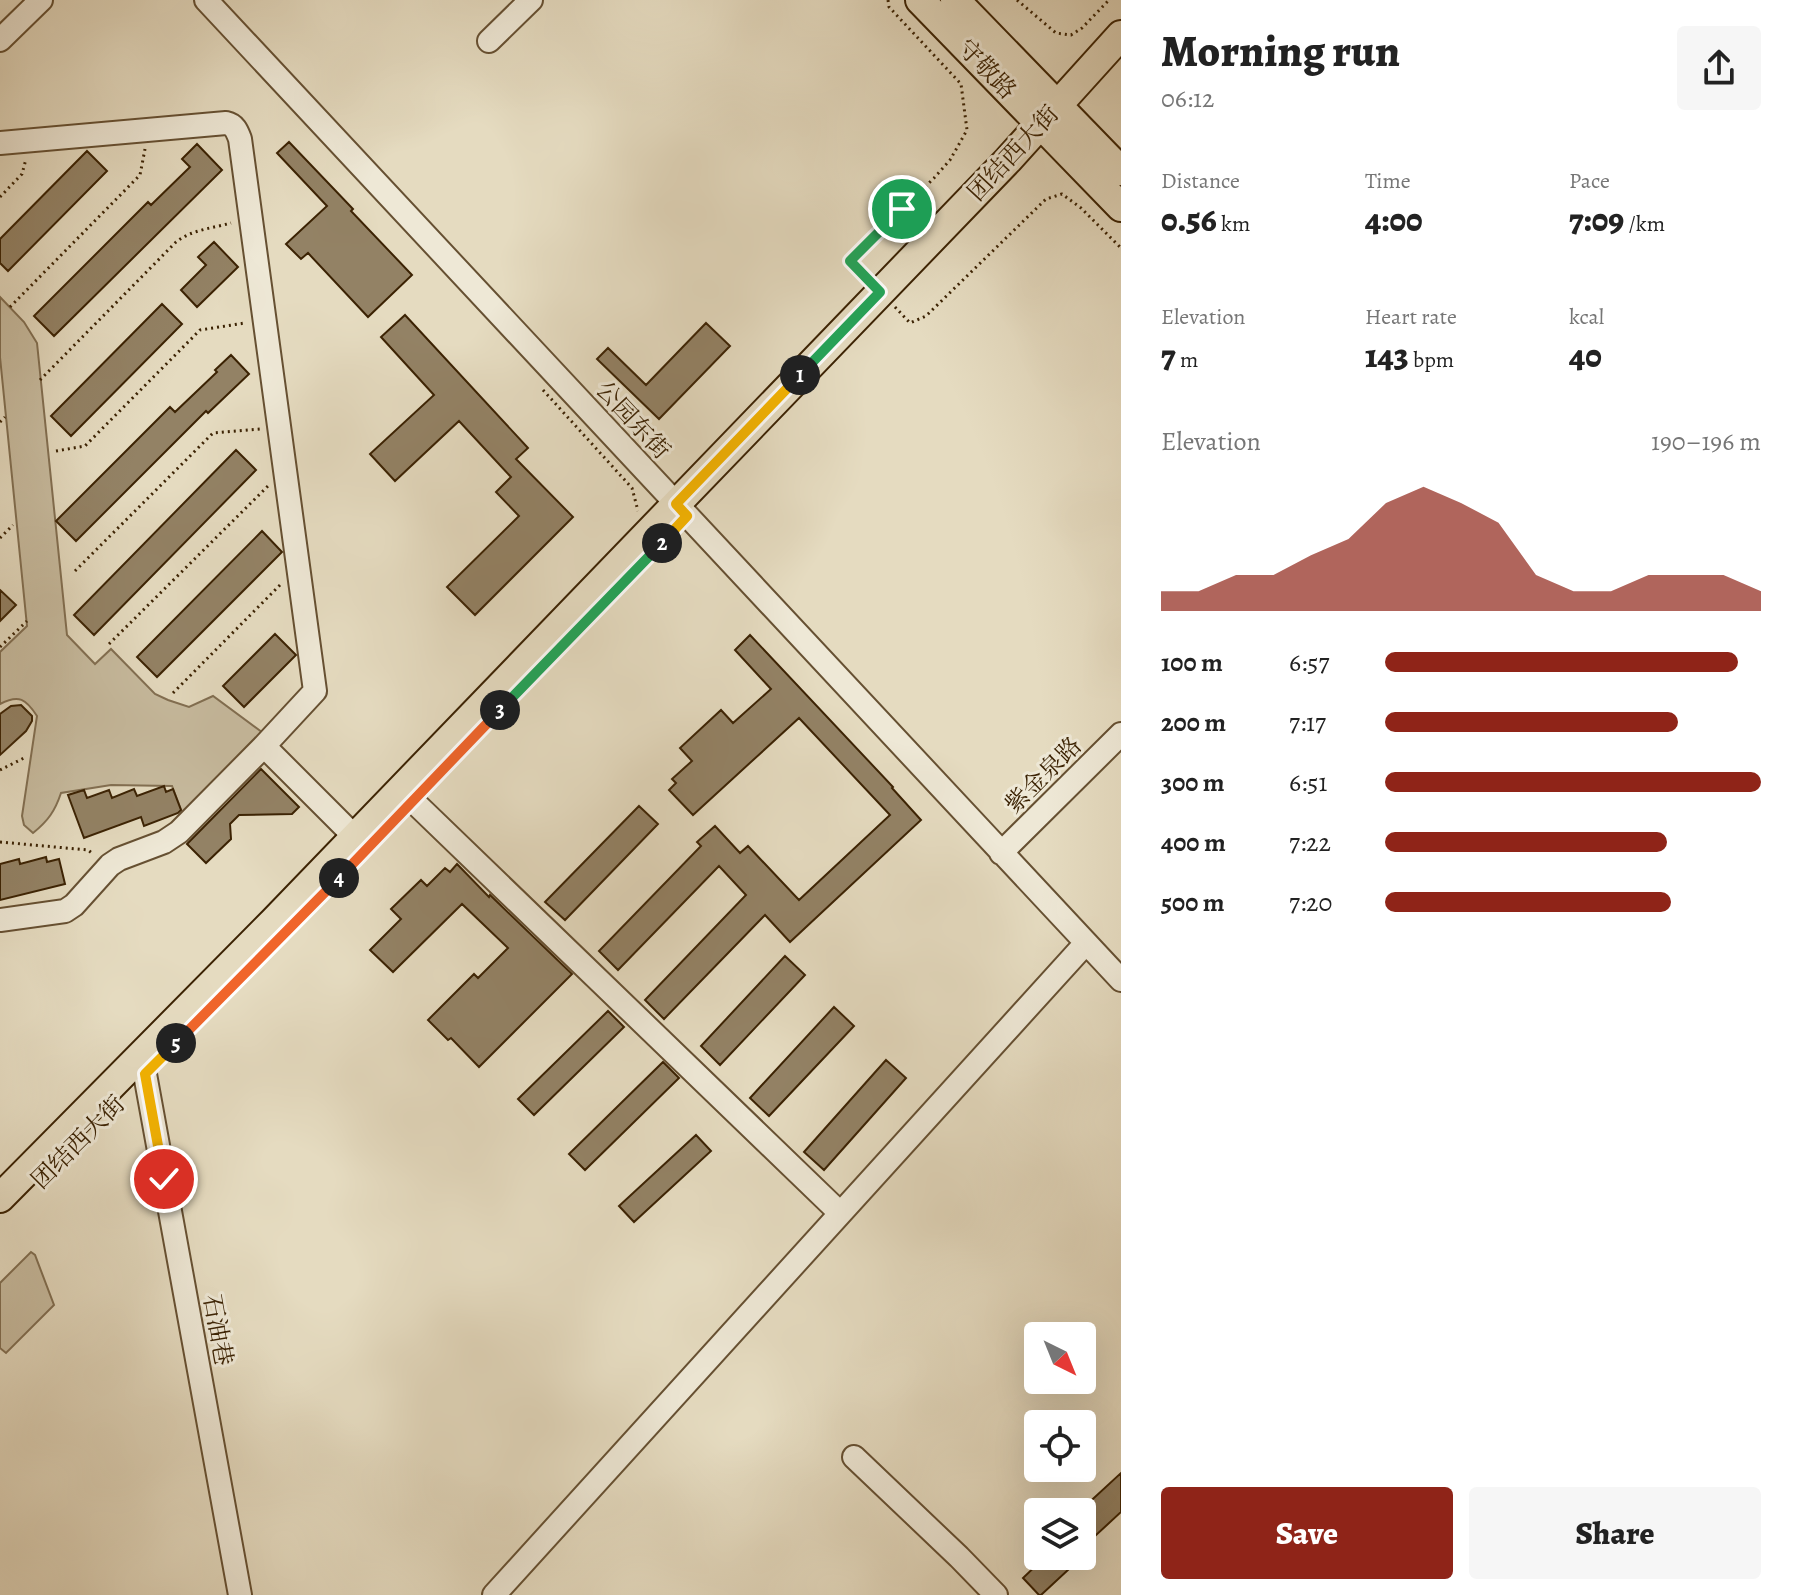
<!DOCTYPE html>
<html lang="en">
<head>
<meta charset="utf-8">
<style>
  body { margin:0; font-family:Alegreya,"Noto Serif SC",serif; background:#f6f6f6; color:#222; height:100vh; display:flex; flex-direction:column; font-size:30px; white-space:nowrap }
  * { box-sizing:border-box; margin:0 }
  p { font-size:26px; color:#767676 }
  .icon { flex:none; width:44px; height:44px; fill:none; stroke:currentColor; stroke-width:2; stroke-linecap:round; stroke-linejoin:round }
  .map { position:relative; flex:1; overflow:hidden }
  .panel { display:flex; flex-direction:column; background:#fff; width:680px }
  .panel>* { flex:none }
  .needle { width:52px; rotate:137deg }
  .fabs { position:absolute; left:1024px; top:1322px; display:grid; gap:16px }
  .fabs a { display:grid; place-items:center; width:72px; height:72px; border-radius:8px; background:#fff; box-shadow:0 8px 32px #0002; font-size:40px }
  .pin { position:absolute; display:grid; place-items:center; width:68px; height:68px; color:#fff; margin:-34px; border:4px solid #fff; border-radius:50%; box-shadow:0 2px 8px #0007 }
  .km { position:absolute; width:40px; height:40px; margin:-20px; border-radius:50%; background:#222; color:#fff; font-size:22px; line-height:40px; text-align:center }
  .round { display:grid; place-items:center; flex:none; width:84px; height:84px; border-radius:8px; background:#f6f6f6 }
  .overview { display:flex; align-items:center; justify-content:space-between; height:136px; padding:0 40px }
  h1 { font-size:44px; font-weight:800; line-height:60px }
  .metrics { display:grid; grid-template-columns:repeat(3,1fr); gap:12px; height:136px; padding:8px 40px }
  .metrics div { display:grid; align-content:center }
  .metrics b { font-size:34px; font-weight:800 }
  .metrics small { font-size:22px; font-weight:400 }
  .metrics p { font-size:22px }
  .chart { height:224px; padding:16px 40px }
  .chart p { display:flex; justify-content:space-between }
  .chart svg { width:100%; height:144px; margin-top:8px; fill:#8f2418; opacity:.7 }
  .cta { display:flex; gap:16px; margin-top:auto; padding:16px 40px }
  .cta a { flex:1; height:92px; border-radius:8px; background:#8f2418; color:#fff; font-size:32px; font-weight:800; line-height:92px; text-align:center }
  .cta a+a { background:#f6f6f6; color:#222 }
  ul { padding:0 40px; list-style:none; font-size:26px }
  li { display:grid; grid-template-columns:128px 96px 1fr; align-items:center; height:60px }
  li i { height:20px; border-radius:10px; background:#8f2418 }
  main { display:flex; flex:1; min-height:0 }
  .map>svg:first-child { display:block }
  .green { fill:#c8bca0; stroke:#826f52; stroke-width:2 }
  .building { fill:#938265; stroke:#3b2203; stroke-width:2 }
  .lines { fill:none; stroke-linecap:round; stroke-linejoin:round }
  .minor-casing { stroke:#665032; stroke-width:26 }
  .major-casing { stroke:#3b2203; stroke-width:32 }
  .path { stroke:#3b2203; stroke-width:3; stroke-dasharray:2 4; stroke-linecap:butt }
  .minor { stroke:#eee8d6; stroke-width:22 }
  .major { stroke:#e5dbc0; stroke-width:28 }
  .split-1-casing { stroke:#fff; stroke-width:16 }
  .split-2-casing { stroke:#fff; stroke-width:16 }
  .split-3-casing { stroke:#fff; stroke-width:16 }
  .split-4-casing { stroke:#fff; stroke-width:16 }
  .split-5-casing { stroke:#fff; stroke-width:16 }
  .split-6-casing { stroke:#fff; stroke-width:16 }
  .split-1 { stroke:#22a559; stroke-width:10 }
  .split-2 { stroke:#f5b400; stroke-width:10 }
  .split-3 { stroke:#22a559; stroke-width:10 }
  .split-4 { stroke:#f0652b; stroke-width:10 }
  .split-5 { stroke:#f0652b; stroke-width:10 }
  .split-6 { stroke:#f5b400; stroke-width:10 }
  .labels { text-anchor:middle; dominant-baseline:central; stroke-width:6; stroke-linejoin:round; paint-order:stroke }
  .street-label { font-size:24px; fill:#3b2203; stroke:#eee8d6 }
</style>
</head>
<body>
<main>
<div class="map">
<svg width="1121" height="1595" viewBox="0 0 1121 1595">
  <rect width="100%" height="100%" fill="#e5dbc0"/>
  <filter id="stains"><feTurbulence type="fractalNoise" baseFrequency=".0025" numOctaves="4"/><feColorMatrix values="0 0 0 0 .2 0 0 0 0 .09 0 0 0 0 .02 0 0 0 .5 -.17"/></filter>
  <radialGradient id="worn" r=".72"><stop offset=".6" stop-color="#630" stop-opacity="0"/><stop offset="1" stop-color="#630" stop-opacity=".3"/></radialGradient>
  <!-- green -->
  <path class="green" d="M0,297L24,322L37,343L67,635L95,664L111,649L155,694L168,700L189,707L213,696L270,738L185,820L172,786L111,785L61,793C55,811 48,821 33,833L24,825L22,816L37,716C26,699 19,694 0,704V652L27,626L0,357Z
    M31,1252L35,1255L54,1305L6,1353L0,1348V1283Z"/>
  <!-- building -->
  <path class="building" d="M289,142L353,209L351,211L412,275L368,317L308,253L301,259L286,244L327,206L277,153Z
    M197,144L222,170L54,336L34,316L148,202L151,205L190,167L182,159Z
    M87,151L107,171L8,271L0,263V239Z
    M214,242L238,267L197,307L181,290L206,265L198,257Z
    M162,304L182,324L71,436L51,416Z
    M405,315L528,448L516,459L573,517L475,615L447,587L519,516L496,492L511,477L459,421L395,481L370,454L434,395L381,337Z
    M706,323L730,346L659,419L597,359L608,348L646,385Z
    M231,355L249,374L208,413L206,411L76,541L56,521L170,407L175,412L217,372L215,370Z
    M236,450L256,470L94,635L74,615Z
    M262,531L282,552L157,677L137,657Z
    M0,590L16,605L0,621Z
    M275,634L296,655L244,707L223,686Z
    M750,635L893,787L892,788L921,820L790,942L765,915L664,1019L645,1000L746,895L719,866L618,970L599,951L701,846L697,842L715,826L740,853L748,846L799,900L890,815L799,718L693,815L669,790L676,783L672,779L692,761L680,748L721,710L733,723L771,689L735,650Z
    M21,705L32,716V721L26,731L0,755V714L11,706Z
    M261,769L299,807L292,814L239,815L230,824L231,839L206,863L187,844Z
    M164,786L166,792L173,789L181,810L178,813L144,826L141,817L84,838L68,795L84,790L87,798L109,790L112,798L134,789L137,796Z
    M639,806L658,824L565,920L545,902Z
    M46,857L47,862L59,859L65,884L0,900V864L19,859L20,864Z
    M457,864L489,897L490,895L572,974L479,1067L451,1038L448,1040L428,1020L474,974L478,978L508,948L462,904L393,972L370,950L401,919L391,909L421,880L427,886L445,868L450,872Z
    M785,956L805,975L720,1065L701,1046Z
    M834,1007L854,1026L769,1116L750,1098Z
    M608,1011L624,1027L534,1115L518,1099Z
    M886,1060L906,1078L824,1170L804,1152Z
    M663,1062L679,1078L585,1170L569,1154Z
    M696,1135L711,1151L634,1222L619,1206Z
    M1121,1473V1512L1082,1548V1509Z
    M1046,1556H1083L1041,1595H1039L1023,1578Z"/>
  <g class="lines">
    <!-- minor casing -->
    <g class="minor-casing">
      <path id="minor" d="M206,0L1121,980
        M0,40L41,0
        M489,41L531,0
        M0,143L226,123C235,125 237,131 240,139L315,691L264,746L179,832L164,842L119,859L110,865L74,905L65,911L0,920
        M264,746L355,837
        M413,801L840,1213
        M1001,853L1121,734
        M145,1074L240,1595
        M854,1457L959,1557L996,1595
        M494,1595L1086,943"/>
    </g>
    <!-- major casing -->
    <g class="major-casing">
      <path id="major" d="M920,0L1121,207
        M955,0L1121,171
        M0,1198L274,921L1008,160L1121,35"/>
    </g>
    <!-- path -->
    <path class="path" d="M1017,0L1056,33L1071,35L1082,28L1109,0
      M0,197L22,174L26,159
      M864,276L850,261L934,178L950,160L967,130L961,84L889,7L888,0
      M10,307L140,175L145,149
      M895,307L910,323L926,316L1046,199L1062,194L1081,208L1121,248
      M40,380L176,242C191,230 213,228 231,223
      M543,390L632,488L638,511
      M0,422L5,417
      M56,451L85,446L200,330L245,323
      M0,538L13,525
      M75,571L213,433L260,429
      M109,644L268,486
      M0,647L27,621
      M173,693L282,583
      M0,770L26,757
      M0,842L88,850L93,854"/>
    <!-- minor -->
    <use href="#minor" class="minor"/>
    <!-- major -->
    <use href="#major" class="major"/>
  </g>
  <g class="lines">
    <!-- split-1 casing -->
    <g class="split-1-casing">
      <path id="split-1" d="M800,375L880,292L850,261L902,209"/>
    </g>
    <!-- split-2 casing -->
    <g class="split-2-casing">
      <path id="split-2" d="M662,543L687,516L676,504L800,375"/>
    </g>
    <!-- split-3 casing -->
    <g class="split-3-casing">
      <path id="split-3" d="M500,710L662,543"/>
    </g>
    <!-- split-4 casing -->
    <g class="split-4-casing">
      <path id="split-4" d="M339,878L500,710"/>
    </g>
    <!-- split-5 casing -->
    <g class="split-5-casing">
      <path id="split-5" d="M176,1043L339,878"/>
    </g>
    <!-- split-6 casing -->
    <g class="split-6-casing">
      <path id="split-6" d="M164,1179L145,1074L176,1043"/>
    </g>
    <!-- split-1 -->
    <use href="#split-1" class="split-1"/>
    <!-- split-2 -->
    <use href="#split-2" class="split-2"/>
    <!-- split-3 -->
    <use href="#split-3" class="split-3"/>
    <!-- split-4 -->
    <use href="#split-4" class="split-4"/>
    <!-- split-5 -->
    <use href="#split-5" class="split-5"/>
    <!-- split-6 -->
    <use href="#split-6" class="split-6"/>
  </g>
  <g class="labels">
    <!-- street labels -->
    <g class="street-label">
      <text transform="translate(987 69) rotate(46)">守敬路</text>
      <text transform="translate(1013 153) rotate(-47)">团结西大街</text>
      <text transform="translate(633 420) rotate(47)">公园东街</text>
      <text transform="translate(1043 775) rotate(-45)">紫金泉路</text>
      <text transform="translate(78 1142) rotate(-45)">团结西大街</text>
      <text transform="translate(218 1330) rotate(80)">石油巷</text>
    </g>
  </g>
  <rect width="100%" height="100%" filter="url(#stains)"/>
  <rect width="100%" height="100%" fill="url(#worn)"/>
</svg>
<div class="fabs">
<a><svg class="needle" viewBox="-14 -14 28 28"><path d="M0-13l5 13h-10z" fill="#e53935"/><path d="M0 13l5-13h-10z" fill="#767676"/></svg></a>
<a><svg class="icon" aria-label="locate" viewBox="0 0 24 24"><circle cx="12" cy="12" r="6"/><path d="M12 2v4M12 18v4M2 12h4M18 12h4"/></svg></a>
<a><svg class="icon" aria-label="layers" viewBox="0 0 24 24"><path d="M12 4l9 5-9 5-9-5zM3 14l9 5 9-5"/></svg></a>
</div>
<div class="pin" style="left:902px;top:209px;background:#1e9e55"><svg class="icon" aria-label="arrive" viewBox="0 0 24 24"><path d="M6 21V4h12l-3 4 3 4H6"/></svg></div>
<div class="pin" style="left:164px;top:1179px;background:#d93025"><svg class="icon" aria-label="check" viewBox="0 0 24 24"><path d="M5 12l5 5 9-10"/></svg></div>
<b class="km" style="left:800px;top:375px">1</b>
<b class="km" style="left:662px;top:543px">2</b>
<b class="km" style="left:500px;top:710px">3</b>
<b class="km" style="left:339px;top:878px">4</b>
<b class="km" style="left:176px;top:1043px">5</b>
</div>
<section class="panel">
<div class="overview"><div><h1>Morning run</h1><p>06:12</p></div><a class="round"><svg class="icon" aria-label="share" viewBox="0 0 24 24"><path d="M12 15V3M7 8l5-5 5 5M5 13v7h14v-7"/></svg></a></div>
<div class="metrics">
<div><p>Distance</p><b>0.56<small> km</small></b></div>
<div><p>Time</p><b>4:00</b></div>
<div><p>Pace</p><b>7:09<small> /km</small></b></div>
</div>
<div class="metrics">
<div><p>Elevation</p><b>7<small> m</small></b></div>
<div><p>Heart rate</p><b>143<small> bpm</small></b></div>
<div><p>kcal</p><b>40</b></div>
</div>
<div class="chart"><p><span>Elevation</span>190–196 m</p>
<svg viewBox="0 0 160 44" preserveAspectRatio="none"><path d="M0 44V38L10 38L20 33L30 33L40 27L50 22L60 11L70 6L80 11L90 17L100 33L110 38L120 38L130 33L140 33L150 33L160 38V44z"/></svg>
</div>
<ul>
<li><b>100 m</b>6:57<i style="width:94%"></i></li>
<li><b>200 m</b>7:17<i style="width:78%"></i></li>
<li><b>300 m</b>6:51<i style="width:100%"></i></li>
<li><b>400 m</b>7:22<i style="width:75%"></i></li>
<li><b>500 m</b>7:20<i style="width:76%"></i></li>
</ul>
<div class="cta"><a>Save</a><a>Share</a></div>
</section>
</main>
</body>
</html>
